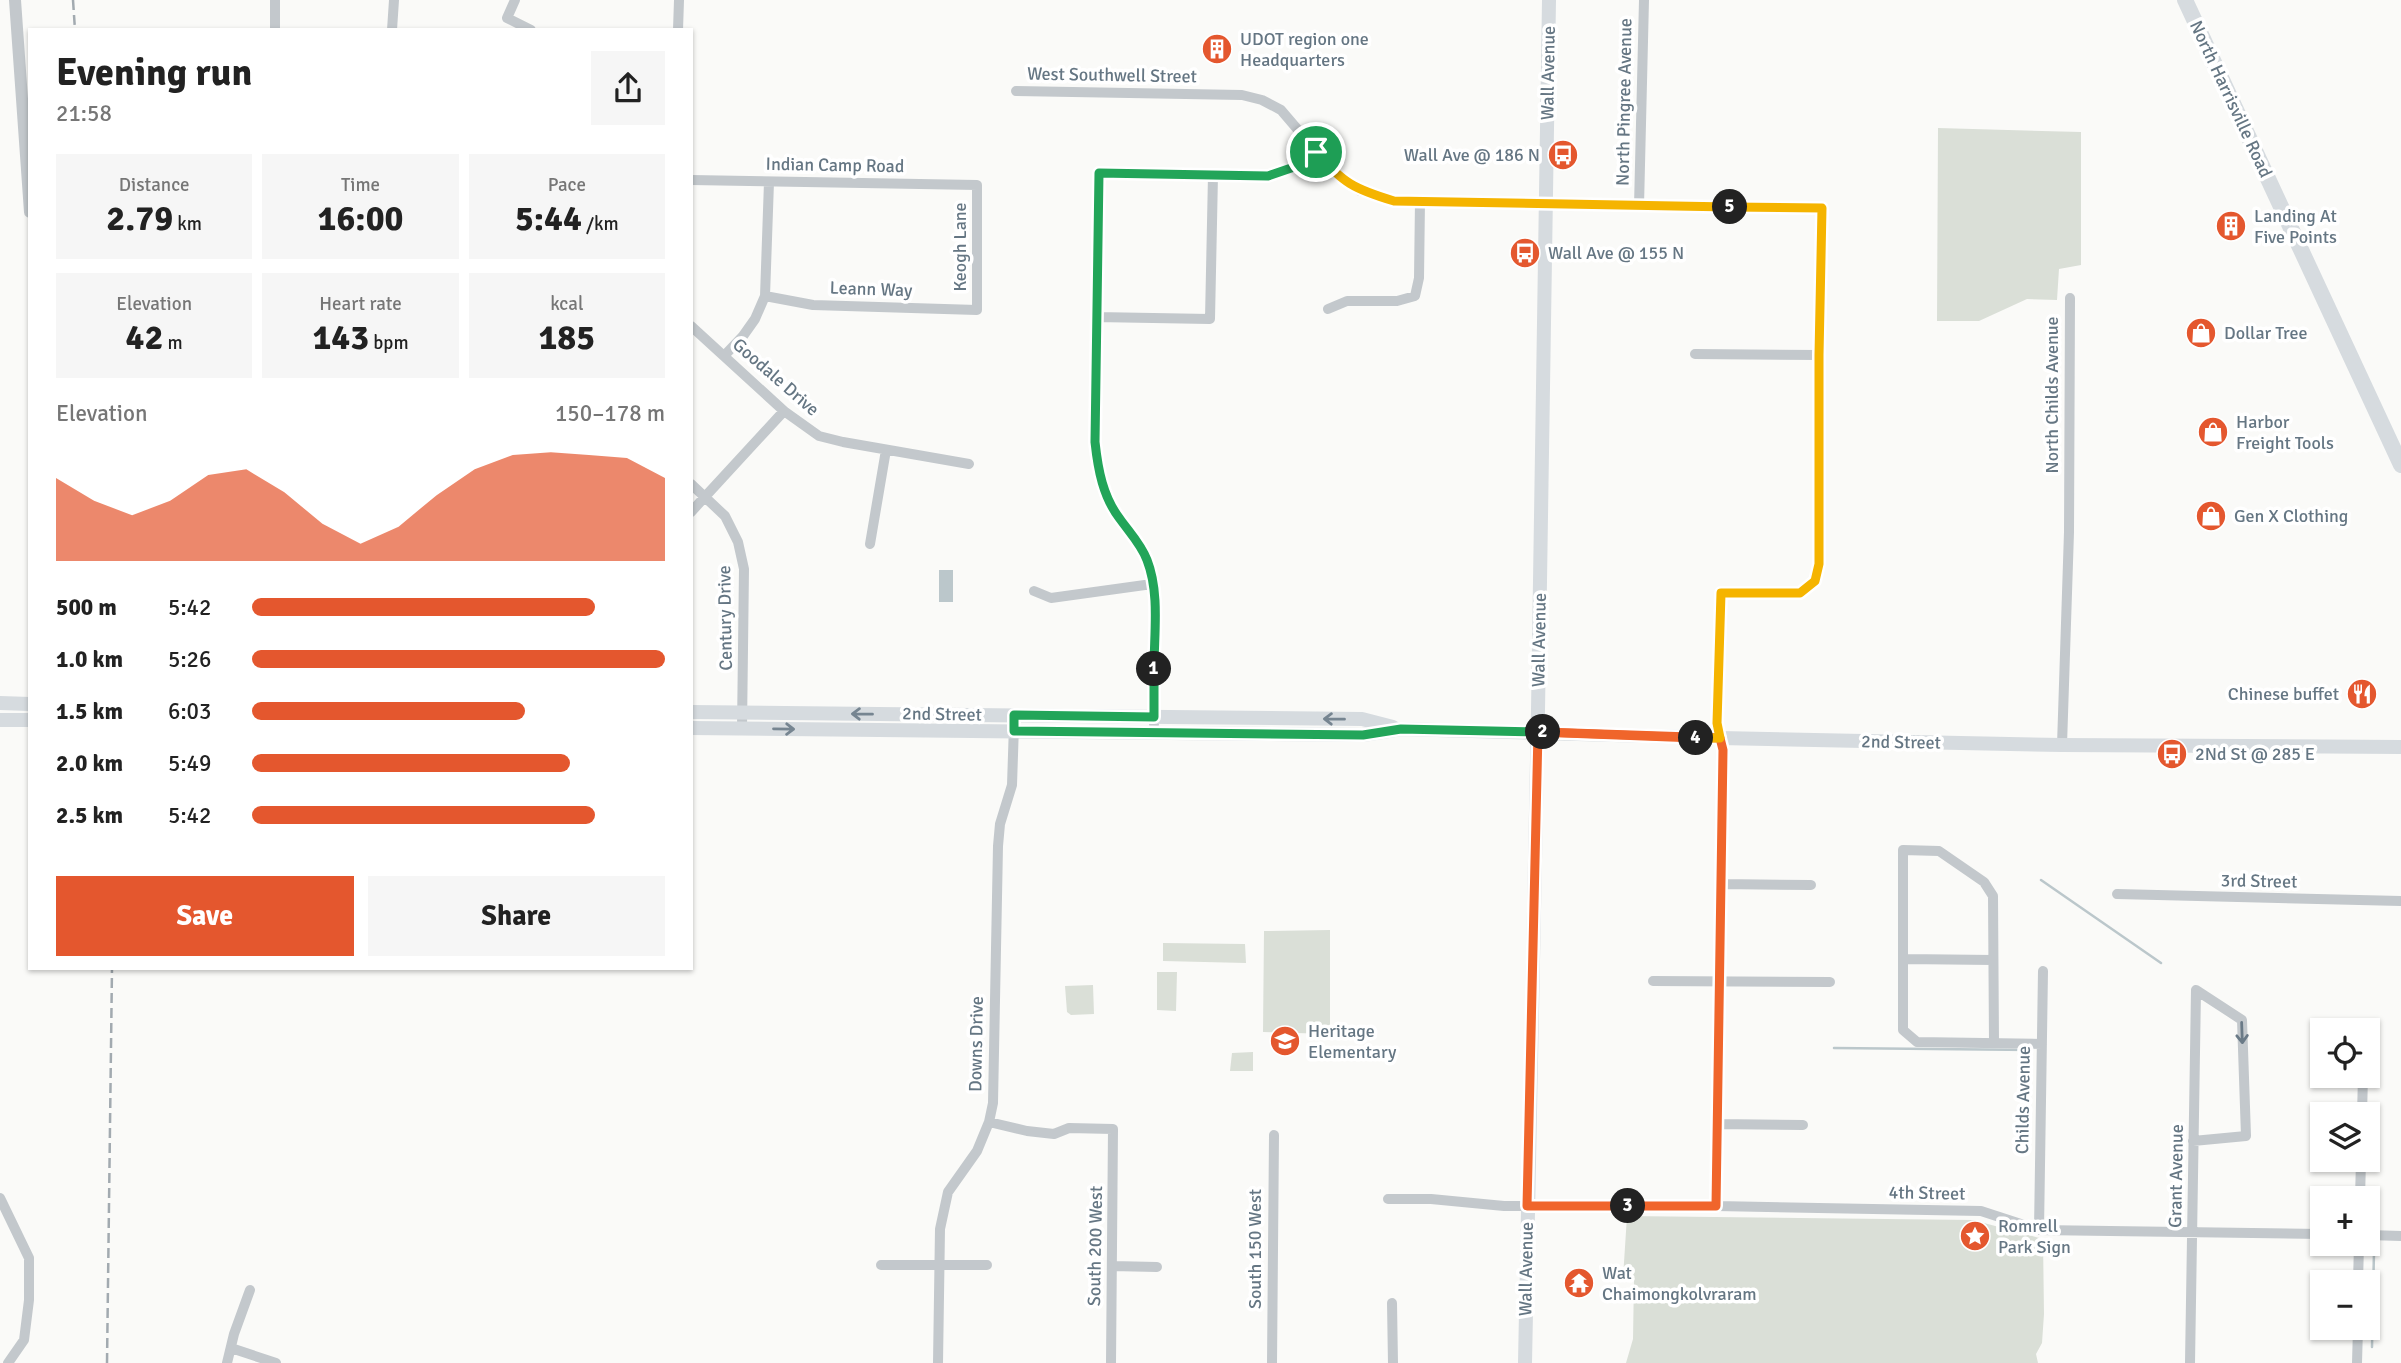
<!DOCTYPE html>
<html lang="en">
<head>
<meta charset="utf-8">
<style>
  body { margin:0; font-family:Signika,sans-serif; background:#f6f6f6; color:#222; height:100vh; display:flex; flex-direction:column; font-size:26px; white-space:nowrap }
  * { box-sizing:border-box; margin:0 }
  p { font-size:23px; color:#767676 }
  .icon { flex:none; width:38px; height:38px; fill:none; stroke:currentColor; stroke-width:2; stroke-linecap:round; stroke-linejoin:round }
  .map { position:relative; flex:1; overflow:hidden }
  .panel { position:absolute; left:28px; top:28px; width:665px; height:942px; display:flex; flex-direction:column; background:#fff; border-radius:0px; box-shadow:0 2px 5px #0004 }
  .panel>* { flex:none }
  .tools { position:absolute; left:2310px; top:1018px; display:grid; gap:14px }
  .tools a { display:grid; place-items:center; width:70px; height:70px; border-radius:0px; background:#fff; box-shadow:0 2px 5px #0004; font-size:35px }
  .pin { position:absolute; display:grid; place-items:center; width:60px; height:60px; color:#fff; margin:-30px; border:4px solid #fff; border-radius:50%; box-shadow:0 2px 7px #0007 }
  .km { position:absolute; width:35px; height:35px; margin:-18px; border-radius:50%; background:#222; color:#fff; font-size:19px; line-height:35px; text-align:center }
  .round { display:grid; place-items:center; flex:none; width:74px; height:74px; border-radius:0px; background:#f6f6f6 }
  .summary { display:flex; align-items:center; justify-content:space-between; height:119px; padding:0 28px }
  h1 { font-size:38px; font-weight:700; line-height:52px }
  .stats { display:grid; grid-template-columns:repeat(3,1fr); gap:10px; height:119px; padding:7px 28px }
  .stats div { display:grid; align-content:center; border-radius:0px; background:#f6f6f6; text-align:center }
  .stats b { font-size:35px; font-weight:700 }
  .stats small { font-size:19px; font-weight:400 }
  .stats p { font-size:19px }
  .chart { height:196px; padding:14px 28px }
  .chart p { display:flex; justify-content:space-between }
  .chart svg { width:100%; height:126px; margin-top:7px; fill:#e4572e; opacity:.7 }
  .primary-button { display:flex; gap:14px; margin-top:auto; padding:14px 28px }
  .primary-button a { flex:1; height:80px; border-radius:0px; background:#e4572e; color:#fff; font-size:28px; font-weight:700; line-height:80px; text-align:center }
  .primary-button a+a { background:#f6f6f6; color:#222 }
  ul { padding:0 28px; list-style:none; font-size:23px }
  li { display:grid; grid-template-columns:112px 84px 1fr; align-items:center; height:52px }
  li i { height:18px; border-radius:9px; background:#e4572e }
  .map>svg:first-child { display:block }
  .green { fill:#dadfd7 }
  .water { fill:#bbc7cb }
  .lines { fill:none; stroke-linecap:round; stroke-linejoin:round }
  .stream { stroke:#bbc7cb; stroke-width:2.5 }
  .minor { stroke:#c3c8cc; stroke-width:10 }
  .tertiary { stroke:#c3c8cc; stroke-width:12 }
  .secondary { stroke:#d6dbdf; stroke-width:14 }
  .primary { stroke:#d6dbdf; stroke-width:16 }
  .rail { stroke:#a2aab0; stroke-width:2.5; stroke-dasharray:10 5; stroke-linecap:butt }
  .oneway { stroke:#768591 }
  .oneway2 { stroke:#6a7a87 }
  .split-1-casing { stroke:#fff; stroke-width:14 }
  .split-2-casing { stroke:#fff; stroke-width:14 }
  .split-3-casing { stroke:#fff; stroke-width:14 }
  .split-4-casing { stroke:#fff; stroke-width:14 }
  .split-5-casing { stroke:#fff; stroke-width:14 }
  .split-6-casing { stroke:#fff; stroke-width:14 }
  .split-1 { stroke:#22a559; stroke-width:9 }
  .split-2 { stroke:#22a559; stroke-width:9 }
  .split-3 { stroke:#f0652b; stroke-width:9 }
  .split-4 { stroke:#f0652b; stroke-width:9 }
  .split-5 { stroke:#f5b400; stroke-width:9 }
  .split-6 { stroke:#f5b400; stroke-width:9 }
  .labels { text-anchor:middle; dominant-baseline:central; stroke-width:7; stroke-linejoin:round; paint-order:stroke }
  .poi-label { font-size:18px; fill:#657683; stroke:#fff; text-anchor:start }
  .street-label { font-size:18px; fill:#657683; stroke:#fff }
</style>
</head>
<body>
<div class="map">
<svg width="2401" height="1363" viewBox="0 0 2401 1363">
  <rect width="100%" height="100%" fill="#fafaf8"/>
  <!-- green -->
  <path class="green" d="M1938,128L2081,132V265L2059,269L2057,300L2027,299L1979,321H1937Z
    M1330,930V1034L1263,1032L1264,931Z
    M1163,943L1245,944L1246,963L1163,961Z
    M1157,972H1177L1176,1011L1157,1010Z
    M1093,985L1094,1014L1071,1015L1067,1012L1065,986Z
    M1253,1052V1071H1230L1232,1053Z
    M1627,1216L1973,1220L2043,1239L2044,1314L2042,1343L2036,1354L2038,1363H1626L1633,1339L1634,1279L1623,1278Z"/>
  <!-- water -->
  <path class="water" d="M939,570H953V602H939Z"/>
  <g class="lines">
    <!-- stream -->
    <path class="stream" d="M2041,880L2161,963
      M1834,1048L2032,1050
      M2372,1347L2374,1251"/>
    <!-- minor -->
    <path class="minor" d="M515,0L507,18L531,30
      M275,30V0
      M392,30L394,0
      M678,30L679,0
      M1016,91L1242,95L1262,100L1281,110L1334,172L1360,191L1394,200L1822,208L1819,355V564L1815,581L1799,593H1721L1717,723L1723,750L1716,1206
      M691,180L977,185V310L813,305L765,296
      M1639,206L1644,0
      M1328,309L1347,301H1397L1415,296L1419,278L1420,201
      M1096,317L1210,319L1213,175
      M691,326L784,411L819,436L843,442L969,464
      M1695,354L1819,355
      M724,356L743,336L755,319L765,296L769,182
      M691,484L725,516L738,542L744,569L742,728
      M691,512L784,411
      M870,544L886,450
      M1034,591L1051,598L1152,584
      M1154,724C1154,676 1161,607 1148,563C1143,545 1129,533 1119,518C1103,495 1098,470 1095,442L1099,173L1268,176L1297,166L1316,152
      M2062,745L2069,532L2070,298
      M1721,884L1811,885
      M2117,894L2401,901
      M1904,959L1993,960
      M1653,981L1830,982
      M1994,1042L1993,896L1984,882L1939,851L1903,850V1030L1917,1042L2042,1044
      M2362,1115L2363,1076
      M989,1122L1027,1131L1054,1134L1069,1128L1113,1129L1111,1363
      M1716,1124L1803,1125
      M2193,1141L2246,1136L2242,1020L2196,990
      M0,1198L29,1258V1300L24,1340L8,1363
      M1388,1199H1431L1504,1206H1716L1981,1211L2039,1230L2322,1234
      M2360,1199L2361,1160
      M2039,1230L2043,971
      M2368,1235L2401,1236
      M881,1265H987
      M1112,1266L1157,1267
      M2358,1283L2359,1244
      M1392,1303L1393,1363
      M231,1348L276,1363
      M227,1363L234,1334L250,1290
      M938,1363L940,1229L948,1192L977,1151L989,1122L993,1103L998,846L1000,824L1012,785L1014,725
      M1272,1363L1274,1135
      M2190,1363L2196,990
      M2357,1363L2358,1328"/>
    <!-- tertiary -->
    <path class="tertiary" d="M15,0L30,212"/>
    <!-- secondary -->
    <path class="secondary" d="M0,703L30,704
      M691,712L1362,719L1393,727
      M0,720H30
      M691,728L1363,735L1401,729L1720,738L2062,745L2401,747
      M1525,1363L1538,710L1549,0"/>
    <!-- primary -->
    <path class="primary" d="M2185,0L2401,465"/>
    <!-- rail -->
    <path class="rail" d="M73,0L75,30
      M107,1363L112,968"/>
  </g>
  <!-- one-way arrows -->
  <defs><path id="oneway-shaft" d="M-6 0H5M1.5-3L5.5 0L1.5 3" fill="none" stroke-width="1.6" stroke-linecap="round" stroke-linejoin="round" transform="scale(1.75)"/></defs>
  <g class="oneway">
    <use href="#oneway-shaft" transform="translate(862 714) rotate(-179)"/>
    <use href="#oneway-shaft" transform="translate(1334 719) rotate(-179)"/>
    <use href="#oneway-shaft" transform="translate(784 729) rotate(1)"/>
  </g>
  <use class="oneway2" href="#oneway-shaft" transform="translate(2242 1033) rotate(88)"/>
  <g class="lines">
    <!-- split-1 casing -->
    <g class="split-1-casing">
      <path id="split-1" d="M1154,669C1154,634 1160,593 1147,560C1141,544 1130,533 1120,519C1103,497 1098,470 1095,442L1099,173L1268,176L1297,166L1316,152"/>
    </g>
    <!-- split-2 casing -->
    <g class="split-2-casing">
      <path id="split-2" d="M1154,669V717L1014,715V731L1363,735L1401,729L1543,732"/>
    </g>
    <!-- split-3 casing -->
    <g class="split-3-casing">
      <path id="split-3" d="M1543,732L1720,738L1723,750L1716,1206H1628"/>
    </g>
    <!-- split-4 casing -->
    <g class="split-4-casing">
      <path id="split-4" d="M1628,1206H1527L1538,732L1696,738"/>
    </g>
    <!-- split-5 casing -->
    <g class="split-5-casing">
      <path id="split-5" d="M1696,738H1720L1717,723L1721,593H1800L1815,581L1819,564V355L1822,208L1730,207"/>
    </g>
    <!-- split-6 casing -->
    <g class="split-6-casing">
      <path id="split-6" d="M1316,152C1343,183 1354,189 1394,201L1730,207"/>
    </g>
    <!-- split-1 -->
    <use href="#split-1" class="split-1"/>
    <!-- split-2 -->
    <use href="#split-2" class="split-2"/>
    <!-- split-3 -->
    <use href="#split-3" class="split-3"/>
    <!-- split-4 -->
    <use href="#split-4" class="split-4"/>
    <!-- split-5 -->
    <use href="#split-5" class="split-5"/>
    <!-- split-6 -->
    <use href="#split-6" class="split-6"/>
  </g>
  <!-- icons -->
  <defs>
    <g id="building-disc" transform="scale(1.575)"><circle r="9.5" fill="#e4572e" stroke="#fff"/><path d="M-4-6H4V6H1V3H-1V6H-4ZM-2.5-4.3h1.7v1.8h-1.7ZM.8-4.3h1.7v1.8H.8ZM-2.5-1h1.7V.8h-1.7ZM.8-1h1.7V.8H.8Z" fill="#fff"/></g>
    <g id="bus-disc" transform="scale(1.575)"><circle r="9.5" fill="#e4572e" stroke="#fff"/><path d="M-5-6H5V4H4V6H2V4H-2V6H-4V4H-5ZM-3.5-4V0h7V-4ZM-3.5 1.2v1.5H-2V1.2ZM2 1.2v1.5H3.5V1.2Z" fill="#fff"/></g>
    <g id="shop-disc" transform="scale(1.575)"><circle r="9.5" fill="#e4572e" stroke="#fff"/><path d="M-5-2.5h2.3a2.7 3.5 0 0 1 5.4 0H5L5.5 6h-11ZM-1.5-2.5h3a1.5 2.3 0 0 0-3 0Z" fill="#fff"/></g>
    <g id="restaurant-disc" transform="scale(1.575)"><circle r="9.5" fill="#e4572e" stroke="#fff"/><path d="M-5-6h1v4h1v-4h1v4h1v-4h1v5L-1.5 .5V6h-2V.5L-5-1ZM5-6V6H3V1.5H1.5Q1.5-4 5-6Z" fill="#fff"/></g>
    <g id="school-disc" transform="scale(1.575)"><circle r="9.5" fill="#e4572e" stroke="#fff"/><path d="M0-5L7-2L0 1L-7-2ZM-4 1L0 2.5L4 1V4Q0 6-4 4Z" fill="#fff"/></g>
    <g id="sight-disc" transform="scale(1.575)"><circle r="9.5" fill="#e4572e" stroke="#fff"/><path d="M0-6L1.8-2.2L6-1.7L2.9 1.2L3.7 5.4L0 3.3L-3.7 5.4L-2.9 1.2L-6-1.7L-1.8-2.2Z" fill="#fff"/></g>
    <g id="temple-disc" transform="scale(1.575)"><circle r="9.5" fill="#e4572e" stroke="#fff"/><path d="M0-6L5-2H3V0L6.5 2.5H4V6H1.5V3h-3V6H-4V2.5H-6.5L-3 0V-2H-5Z" fill="#fff"/></g>
  </defs>
  <g fill-rule="evenodd">
    <use href="#building-disc" x="1217" y="49"/>
    <use href="#bus-disc" x="1563" y="155"/>
    <use href="#building-disc" x="2231" y="226"/>
    <use href="#bus-disc" x="1525" y="253"/>
    <use href="#shop-disc" x="2201" y="333"/>
    <use href="#shop-disc" x="2213" y="432"/>
    <use href="#shop-disc" x="2211" y="516"/>
    <use href="#restaurant-disc" x="2362" y="694"/>
    <use href="#bus-disc" x="2172" y="754"/>
    <use href="#school-disc" x="1285" y="1041"/>
    <use href="#sight-disc" x="1975" y="1236"/>
    <use href="#temple-disc" x="1579" y="1283"/>
  </g>
  <g class="labels">
    <!-- poi labels -->
    <g class="poi-label">
      <text x="1240" y="39">UDOT region one<tspan x="1240" dy="21">Headquarters</tspan></text>
      <text x="1540" y="155" text-anchor="end">Wall Ave @ 186 N</text>
      <text x="2254" y="216">Landing At<tspan x="2254" dy="21">Five Points</tspan></text>
      <text x="1548" y="253">Wall Ave @ 155 N</text>
      <text x="2224" y="333">Dollar Tree</text>
      <text x="2236" y="422">Harbor<tspan x="2236" dy="21">Freight Tools</tspan></text>
      <text x="2234" y="516">Gen X Clothing</text>
      <text x="2339" y="694" text-anchor="end">Chinese buffet</text>
      <text x="2195" y="754">2Nd St @ 285 E</text>
      <text x="1308" y="1031">Heritage<tspan x="1308" dy="21">Elementary</tspan></text>
      <text x="1998" y="1226">Romrell<tspan x="1998" dy="21">Park Sign</tspan></text>
      <text x="1602" y="1273">Wat<tspan x="1602" dy="21">Chaimongkolvraram</tspan></text>
    </g>
    <!-- street labels -->
    <g class="street-label">
      <text transform="translate(1548 73) rotate(-89)">Wall Avenue</text>
      <text transform="translate(1112 75) rotate(1)">West Southwell Street</text>
      <text transform="translate(2231 99) rotate(65)">North Harrisville Road</text>
      <text transform="translate(1624 102) rotate(-89)">North Pingree Avenue</text>
      <text transform="translate(835 165) rotate(1)">Indian Camp Road</text>
      <text transform="translate(960 247) rotate(-90)">Keogh Lane</text>
      <text transform="translate(871 289) rotate(2)">Leann Way</text>
      <text transform="translate(776 377) rotate(41)">Goodale Drive</text>
      <text transform="translate(2052 395) rotate(-90)">North Childs Avenue</text>
      <text transform="translate(725 618) rotate(-91)">Century Drive</text>
      <text transform="translate(1539 640) rotate(-89)">Wall Avenue</text>
      <text transform="translate(942 714) rotate(1)">2nd Street</text>
      <text transform="translate(1901 742) rotate(1)">2nd Street</text>
      <text transform="translate(2259 881) rotate(1)">3rd Street</text>
      <text transform="translate(976 1044) rotate(-89)">Downs Drive</text>
      <text transform="translate(2023 1100) rotate(-89)">Childs Avenue</text>
      <text transform="translate(2176 1176) rotate(-89)">Grant Avenue</text>
      <text transform="translate(1927 1193) rotate(1)">4th Street</text>
      <text transform="translate(1095 1246) rotate(-89)">South 200 West</text>
      <text transform="translate(1255 1249) rotate(-90)">South 150 West</text>
      <text transform="translate(1526 1269) rotate(-89)">Wall Avenue</text>
    </g>
  </g>
</svg>
<div class="tools">
<a><svg class="icon" aria-label="locate" viewBox="0 0 24 24"><circle cx="12" cy="12" r="6"/><path d="M12 2v4M12 18v4M2 12h4M18 12h4"/></svg></a>
<a><svg class="icon" aria-label="layers" viewBox="0 0 24 24"><path d="M12 4l9 5-9 5-9-5zM3 14l9 5 9-5"/></svg></a>
<a>+</a>
<a>−</a>
</div>
<div class="pin" style="left:1316px;top:152px;background:#1e9e55"><svg class="icon" aria-label="arrive" viewBox="0 0 24 24"><path d="M6 21V4h12l-3 4 3 4H6"/></svg></div>
<b class="km" style="left:1154px;top:669px">1</b>
<b class="km" style="left:1543px;top:732px">2</b>
<b class="km" style="left:1628px;top:1206px">3</b>
<b class="km" style="left:1696px;top:738px">4</b>
<b class="km" style="left:1730px;top:207px">5</b>
<section class="panel">
<div class="summary"><div><h1>Evening run</h1><p>21:58</p></div><a class="round"><svg class="icon" aria-label="share" viewBox="0 0 24 24"><path d="M12 15V3M7 8l5-5 5 5M5 13v7h14v-7"/></svg></a></div>
<div class="stats">
<div><p>Distance</p><b>2.79<small> km</small></b></div>
<div><p>Time</p><b>16:00</b></div>
<div><p>Pace</p><b>5:44<small> /km</small></b></div>
</div>
<div class="stats">
<div><p>Elevation</p><b>42<small> m</small></b></div>
<div><p>Heart rate</p><b>143<small> bpm</small></b></div>
<div><p>kcal</p><b>185</b></div>
</div>
<div class="chart"><p><span>Elevation</span>150–178 m</p>
<svg viewBox="0 0 160 44" preserveAspectRatio="none"><path d="M0 44V15L10 23L20 28L30 23L40 14L50 12L60 20L70 31L80 38L90 32L100 21L110 12L120 7L130 6L140 7L150 8L160 15V44z"/></svg>
</div>
<ul>
<li><b>500 m</b>5:42<i style="width:83%"></i></li>
<li><b>1.0 km</b>5:26<i style="width:100%"></i></li>
<li><b>1.5 km</b>6:03<i style="width:66%"></i></li>
<li><b>2.0 km</b>5:49<i style="width:77%"></i></li>
<li><b>2.5 km</b>5:42<i style="width:83%"></i></li>
</ul>
<div class="primary-button"><a>Save</a><a>Share</a></div>
</section>
</div>
</body>
</html>
